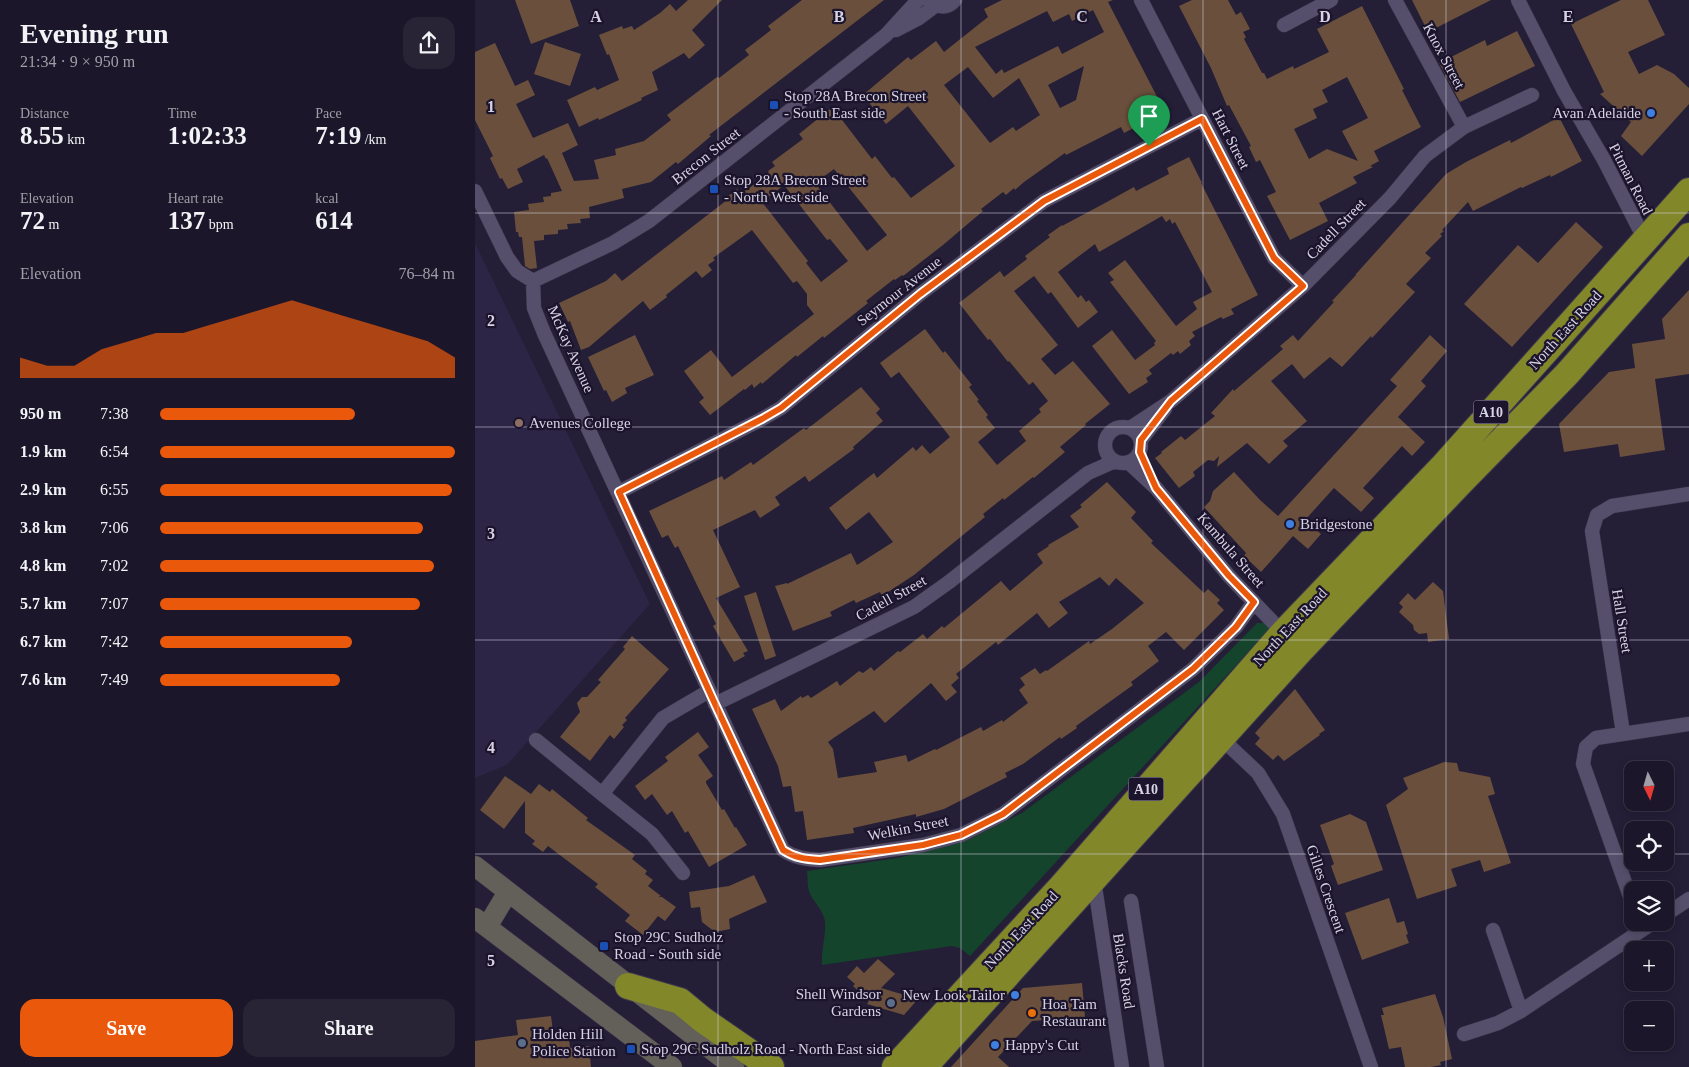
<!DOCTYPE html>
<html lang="en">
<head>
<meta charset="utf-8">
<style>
  body { margin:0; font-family:Georgia,serif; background:#282335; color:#f1f3f6; height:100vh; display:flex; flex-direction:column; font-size:19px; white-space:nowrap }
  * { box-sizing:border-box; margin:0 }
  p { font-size:16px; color:#a09fa8 }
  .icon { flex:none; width:28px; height:28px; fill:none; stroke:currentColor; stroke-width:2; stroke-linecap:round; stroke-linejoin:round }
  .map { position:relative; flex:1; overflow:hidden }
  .sheet { display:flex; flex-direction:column; background:#1b1629; width:475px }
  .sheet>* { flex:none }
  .needle { width:32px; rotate:175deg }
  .tools { position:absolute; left:1149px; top:761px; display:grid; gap:10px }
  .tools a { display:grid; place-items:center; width:50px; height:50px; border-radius:10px; background:#1b1629; box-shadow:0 2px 8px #0003,0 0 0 1px #393546; font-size:25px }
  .pin { position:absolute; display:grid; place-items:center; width:42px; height:42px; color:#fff; margin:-51px -21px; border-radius:50% 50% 50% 0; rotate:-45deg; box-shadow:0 0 5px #0007 }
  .pin .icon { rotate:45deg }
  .round { display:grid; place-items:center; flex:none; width:52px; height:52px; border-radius:15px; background:#282335 }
  .overview { display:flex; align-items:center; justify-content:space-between; height:85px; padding:0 20px }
  h1 { font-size:28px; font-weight:700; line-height:38px }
  .stats { display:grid; grid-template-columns:repeat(3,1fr); gap:8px; height:85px; padding:5px 20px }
  .stats div { display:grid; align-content:center }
  .stats b { font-size:25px; font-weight:700 }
  .stats small { font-size:14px; font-weight:400 }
  .stats p { font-size:14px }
  .chart { height:140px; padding:10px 20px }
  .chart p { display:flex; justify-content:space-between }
  .chart svg { width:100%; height:90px; margin-top:5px; fill:#ea580c; opacity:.7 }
  .primary-button { display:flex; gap:10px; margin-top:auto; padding:10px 20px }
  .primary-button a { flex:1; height:58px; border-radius:15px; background:#ea580c; color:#fff; font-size:20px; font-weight:700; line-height:58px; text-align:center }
  .primary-button a+a { background:#282335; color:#f1f3f6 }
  ul { padding:0 20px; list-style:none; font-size:16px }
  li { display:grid; grid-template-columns:80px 60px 1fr; align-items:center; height:38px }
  li i { height:12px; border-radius:6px; background:#ea580c }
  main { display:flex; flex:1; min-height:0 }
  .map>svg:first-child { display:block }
  .built { fill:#2d2545 }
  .green { fill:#14442c }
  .building { fill:#6a503c; fill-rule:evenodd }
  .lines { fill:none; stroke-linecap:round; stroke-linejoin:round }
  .street-casing { stroke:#3e384d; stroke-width:15 }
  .secondary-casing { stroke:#3e384d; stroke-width:21 }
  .highway-casing { stroke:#3e384d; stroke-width:28 }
  .street { stroke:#554f6b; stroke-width:14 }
  .secondary { stroke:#626058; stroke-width:20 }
  .highway { stroke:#82882a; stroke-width:26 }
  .route-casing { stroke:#fff; stroke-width:10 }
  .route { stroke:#ea580c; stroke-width:6 }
  .grid { fill:none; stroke:#d6d3e3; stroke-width:1; stroke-opacity:0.55 }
  .transit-dot { fill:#1a4fb4; stroke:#1b142c; stroke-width:2 }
  .shop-dot { fill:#3f7fe0; stroke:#1b142c; stroke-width:2 }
  .education-dot { fill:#8d6e63; stroke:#1b142c; stroke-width:2 }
  .service-dot { fill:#5c6f8a; stroke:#1b142c; stroke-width:2 }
  .food-dot { fill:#e8710a; stroke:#1b142c; stroke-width:2 }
  .labels { text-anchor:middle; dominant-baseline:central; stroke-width:4.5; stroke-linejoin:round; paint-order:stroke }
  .shield { fill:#1b142c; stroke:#9e9aac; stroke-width:1 }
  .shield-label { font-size:14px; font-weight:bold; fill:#d6d3e3 }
  .street-label { font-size:15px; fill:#d6d3e3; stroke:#1b142c }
  .poi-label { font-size:15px; fill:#d6d3e3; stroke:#1b142c; text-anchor:start }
  .grid-label { font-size:16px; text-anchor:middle; font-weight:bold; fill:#d6d3e3; stroke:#1b142c; stroke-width:4.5; stroke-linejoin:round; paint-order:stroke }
</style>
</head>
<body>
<main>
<section class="sheet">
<div class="overview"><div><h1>Evening run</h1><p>21:34 · 9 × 950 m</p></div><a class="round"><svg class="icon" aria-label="share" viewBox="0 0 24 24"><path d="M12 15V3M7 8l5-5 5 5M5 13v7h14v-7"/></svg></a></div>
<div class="stats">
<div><p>Distance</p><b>8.55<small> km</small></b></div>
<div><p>Time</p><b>1:02:33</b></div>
<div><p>Pace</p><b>7:19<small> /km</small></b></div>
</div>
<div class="stats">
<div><p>Elevation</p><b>72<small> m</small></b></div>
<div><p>Heart rate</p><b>137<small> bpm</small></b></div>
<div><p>kcal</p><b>614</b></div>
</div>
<div class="chart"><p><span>Elevation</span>76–84 m</p>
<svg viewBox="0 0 160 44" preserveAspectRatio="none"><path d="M0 44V34L10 38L20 38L30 30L40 26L50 22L60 22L70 18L80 14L90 10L100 6L110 10L120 14L130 18L140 22L150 26L160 34V44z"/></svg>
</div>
<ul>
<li><b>950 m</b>7:38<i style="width:66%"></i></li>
<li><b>1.9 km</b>6:54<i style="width:100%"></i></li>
<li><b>2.9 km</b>6:55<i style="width:99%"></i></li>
<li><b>3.8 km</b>7:06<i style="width:89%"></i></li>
<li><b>4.8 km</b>7:02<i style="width:93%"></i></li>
<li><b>5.7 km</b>7:07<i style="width:88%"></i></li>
<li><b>6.7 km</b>7:42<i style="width:65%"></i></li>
<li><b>7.6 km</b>7:49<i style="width:61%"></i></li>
</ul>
<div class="primary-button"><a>Save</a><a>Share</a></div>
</section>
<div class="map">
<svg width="1214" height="1067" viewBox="0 0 1214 1067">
  <rect width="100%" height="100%" fill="#241e37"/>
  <!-- built -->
  <path class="built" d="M0,243L175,604L32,765L0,778Z"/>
  <!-- green -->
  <path class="green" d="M782,623H789L795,628L495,956L485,948L477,946L347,965C346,950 351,936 350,922C349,911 340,904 335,894C332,887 333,879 332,871L422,858L471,846L495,839L547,813L724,682Z"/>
  <!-- building -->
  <path class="building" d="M40,0H95L104,26L56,44Z
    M213,0H247L217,30L230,45L214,59L209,53L177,72L183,90L166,98L167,100L124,120L123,118L104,127L92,100L120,87L122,90L144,80L134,54L132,55L124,35L147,26L148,29L157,26L159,30L185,13L195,4L201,11Z
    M327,0H409L234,135L236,136L203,164L201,162L176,182L147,189L149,198L114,207L115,218L105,219L106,223L92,224L93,229L83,230V234L69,235V240L59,241L62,268L55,269L50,266L47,237H44L43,232H41L39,212L54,210L53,204L69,202L68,197L76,196V193L87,191L72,158L71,159L69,155L42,169L48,182L33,189L27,178L25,179L15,158L18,156L0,120V52L20,43L40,86L53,80L60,95L41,104L58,138L93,123L103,145L87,153L99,181L124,179L119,160L141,155L140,149L169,141L196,120L192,115L242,77L244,78L274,55L270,50L296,30L293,26Z
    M527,0H638L633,2L690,112L649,133L646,127L591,155L590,153L549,182L540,190L539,188L531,195L528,192L506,209L508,211L468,245L428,276L427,275L420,280L419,279L391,301L393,303L349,338L348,336L322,357L321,355L287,384L286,382L279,388L277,384L270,390L269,389L235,415L224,402L229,398L209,371L236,350L257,377L339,314L332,305V294L322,281L318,283L277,230L238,258L240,260L233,265L237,270L227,278L221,271L191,295L192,297L175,310L168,301L114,347L106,350L95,321L93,322L84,303L131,281L140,273L147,281L252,200L251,198L262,189L265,192L271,188L272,190L294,172L293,171L300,166L297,162L328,139L324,134L355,109L361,118L364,116L397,159L400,156L417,178L419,177L436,198L480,166L433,106L411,124L388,95L433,57L436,60L461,41L469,52L513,17L509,9ZM618,10L629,32L587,54L583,46L529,73L527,69L521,74L500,47L572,11L578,22L594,14L597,21ZM609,66L601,100L585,108L573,85ZM493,67L518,98L544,78L565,115L541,131L538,127L515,143L469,85ZM359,169L412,235L392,251L340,183ZM309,185L352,240L355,239L373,261L346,282L331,263L333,261L287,202Z
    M717,0H753L761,15L766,12L775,29L768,32L771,37L769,39L787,73H789L792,79L818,66L819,69L854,52L842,29L887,6L929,89L927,90L946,127L899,151L904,161L895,166L898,167L878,177L882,183L844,203L853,221L815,240L792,196L801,192L785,160L781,162L774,147L776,146L754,105L752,106L736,68L704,6ZM872,77L893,118L867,131L883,161L852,149L834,159L819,129L842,118L838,109L853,102L847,90Z
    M937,0H1016L953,32Z
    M1146,0H1173L1190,35L1153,52L1164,74L1182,65L1199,74L1214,88V104L1167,156L1146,136L1156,122L1125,94L1129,92L1096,24Z
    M1042,31L1060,66L985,102L964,63L1010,40L1012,46Z
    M70,42L106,54L95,86L59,74Z
    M1084,117L1107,161L1076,177L1075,175L1047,188L1046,187L998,211L993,202L967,230L969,231L965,234L967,236L950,253L956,258L931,284L940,292L897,338L896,336L867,367L855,357L829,379L817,364L796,381L832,421L808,441L813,446L794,464L772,443L742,467L744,456L739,461L733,460L718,472L720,476L704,488L680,458L687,453L686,452L706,436L710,440L740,416L736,413L758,389L759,391L808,349L805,346L818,335L823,341L859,302L857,301L881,275V274L971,174L991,162L1035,140L1036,143Z
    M714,157L727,183H726L783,295L756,309L759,314L748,319L746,317L717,332L720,336L714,341L716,345L705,354L703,351L698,355L696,353L674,370L677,374L671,378L673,382L654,394L617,346L637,330L660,360L680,345L679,343L681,341L635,282L639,280L633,273L650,260L701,326L722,309L718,302L737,292L700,222L697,224L695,219L691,222L687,216L624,252L620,244L583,272L603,298L606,295L611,302L614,300L623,312L603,328L576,292L573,294L559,276L539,291L583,345L566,359L580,375L598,361L635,404L610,424L611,425L585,447L590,452L559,478L558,477L529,500L528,498L508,514L510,517L439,575L407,596L405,592L381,603L379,600L355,612L357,616L318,631L300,586L312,583V584L376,553L382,565L418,542L394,512L371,530L354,508L399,473L402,478L438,447L441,451L447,445L455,454L475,437L424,372L416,378L405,363L450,329L468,353L470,351L497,385L494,387L504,400L502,401L513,415L511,417L520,428L503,442L522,465L551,441L544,431L566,412L564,409L573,401L558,382L554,385L534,361L533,362L515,339L513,340L484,303L525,271L529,277L552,259L550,256L575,237L573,235L587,225V226L630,203L659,187L661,191L694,174L692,168Z
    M1101,222L1128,247L1037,347L989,304L1043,245L1063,263Z
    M1214,290V374L1180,379L1190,450L1145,457L1143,444L1089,452L1084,424L1134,372L1160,368L1157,344L1190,339L1187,319Z
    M160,335L179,375L150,388L152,393L137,402L131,390L129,391L113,357Z
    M955,335L972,351L946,381L951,386L923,417L950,442L937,456L927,446L888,488L899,498L886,512L859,488L830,520L846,534L833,549L818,536L786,572L769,556L771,553L729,507L735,501L738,491L759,472L785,500L803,516L922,386L915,380Z
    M386,387L405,409L401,413L408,421L378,447L379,449L334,482L330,476L300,497L305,505L285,518L280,510L238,530L265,587L241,598L273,651L268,653L270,656L259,662L238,626L241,624L203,546L200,548L193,535L187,538L174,511L247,476L249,480L276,462L278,465L329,428L331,430Z
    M632,482L661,512L656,518L678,541L676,543L729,593L733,589L745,600L742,603L749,610L709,650L691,632L673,646L684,661L656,682L658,685L601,726L602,728L586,739L585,737L548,764L530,773L532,777L469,809L441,817V814L378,828L379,833L332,840L328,811L320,812L316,786L308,787L303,766L277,709L300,699L306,711L326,696L327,698L333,695L336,698L362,681L365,686L384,671L388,673L396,667L399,671L423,651L425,652L448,634L452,639L467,626L469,628L526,581L535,591L568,563L562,554L574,546L573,545L604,527L595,516L607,507L605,505ZM625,577L634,586L641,578L669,603L637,629L615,644L614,641L572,671L571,670L565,674L560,668L545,678L550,685L544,690L553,703L528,722L527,720L508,731L506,727L461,750L460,749L433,762L431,755L399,762L402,772L363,778L358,749L353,742L360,737L399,711L410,723L456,683L471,701L482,692L476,685L484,678L481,674L521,642L523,645L562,613L574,628L593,613L584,602Z
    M958,582L968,591L974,639L953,642L952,633L944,634L939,630L938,625L924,612L928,607L924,603L933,593L940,600Z
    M281,592L301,656L290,660L269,596Z
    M157,636L194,669L150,718L152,720L147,725L149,727L139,739L135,735L115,761L85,737L105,712L102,703L107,697H112L126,682L123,680L150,649L148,647Z
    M820,689L850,730L844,734L845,735L809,761L803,755L798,760L780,744L785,738L780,733Z
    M223,732L234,747L223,755L238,776L231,781V783L247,810L249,809L260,828L261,827L272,845L234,867L213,831L210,833L197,811L192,815L177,794L170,800L160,786L193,761L190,757Z
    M969,762L982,763L984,771L1015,777L1020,794L1013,796L1036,863L1009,872L1005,860L976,869L982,886L942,899L911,805L933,789L928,778Z
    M30,776L56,794L64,784L75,792L77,789L113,818L111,820L160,855L157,859L172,871L170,874L178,880L173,886L186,896L183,897H187L201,907L190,921L183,916L168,935L150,921L155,915L120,887L123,884L73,846L68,852L57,844L60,841L50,833V801L29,829L5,810Z
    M875,814L891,822L908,870L863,885L856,866L859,864L845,825Z
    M279,875L292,902L254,919L255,929L240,932L227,922L225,907L216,908L214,892L254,886Z
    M914,898L922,923L929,921L933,934L931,935L934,943L887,960L870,913Z
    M403,959L420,974L406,988L443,999L429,1015L392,1004L394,1001L378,986L380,984L372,977L382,966L389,973Z
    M607,983L610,1017L557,1021L523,1057L534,1067H476L548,988Z
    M960,994L968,1017L977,1059L965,1062L966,1065L956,1067H930L926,1047L914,1049L906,1015H909L907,1008Z
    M76,1016L78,1032L93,1030L95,1048L114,1046L116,1067H0V1041L43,1035L41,1020Z"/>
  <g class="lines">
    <!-- street casing -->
    <g class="street-casing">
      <path id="street" d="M453,0C461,7 472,10 480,0
        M666,0L799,258L828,286
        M920,0L989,127
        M1043,0L1089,91L1129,160L1170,240
        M809,25L856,0
        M421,30L444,18L460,6
        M0,191L32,257L42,271L58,281
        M58,281L59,308L69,333L308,850C320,858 331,859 345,860L448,845L486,835L528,814L718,669L761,627L779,602
        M58,281L138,243L174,221L411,35L443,0
        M630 445a18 18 0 1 1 36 0a18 18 0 1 1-36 0Z
        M655,428L696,401L828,286L915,198L950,156L989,127L1057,95
        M666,440L690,409
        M653,462L681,488L754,576L808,633
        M144,492L287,419L306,408L445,294L569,201L727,119
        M240,704L439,607L474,582L613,473L640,461
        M1148,733L1117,531L1122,515L1137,506L1214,494
        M747,739L783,773L808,814L896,1067
        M61,740L127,794
        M208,873L177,834L127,794L188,718L234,691
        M619,880L647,1067
        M656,901L682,1067
        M1158,905L1108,764L1111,747L1121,738L1214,724
        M1190,915L1214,899
        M1018,930L1046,1011
        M989,1034L1023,1023L1046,1011L1179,922"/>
    </g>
    <!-- secondary casing -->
    <g class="secondary-casing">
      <path id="secondary" d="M0,866L259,1067
        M0,918L197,1067
        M12,927L33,892"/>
    </g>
    <!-- highway casing -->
    <g class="highway-casing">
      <path id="highway" d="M153,986L205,1001L228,1020L296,1067
        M420,1067L586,887L808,633L969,465L1214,191
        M449,1067L825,651L988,480L1092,374L1214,236"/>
    </g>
    <!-- street -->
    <use href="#street" class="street"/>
    <!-- secondary -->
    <use href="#secondary" class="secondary"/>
    <!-- highway -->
    <use href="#highway" class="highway"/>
  </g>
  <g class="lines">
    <!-- route casing -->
    <g class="route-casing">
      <path id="route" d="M727,119L799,258L828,286L696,401L666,440L665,452L681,488L754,576L779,602L761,627L718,669L528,814L486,835L448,845L345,860C331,859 320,858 308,850L240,704L144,492L287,419L306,408L445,294L569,201Z"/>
    </g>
    <!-- route -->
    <use href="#route" class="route"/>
  </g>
  <!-- grid -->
  <path class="grid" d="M243,0V1067M486,0V1067M728,0V1067M971,0V1067M0,213H1214M0,427H1214M0,640H1214M0,854H1158M1190,854H1214"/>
  <!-- markers -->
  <g class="transit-dot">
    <rect x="294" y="100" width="10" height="10" rx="2.5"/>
    <rect x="234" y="184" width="10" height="10" rx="2.5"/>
    <rect x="124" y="941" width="10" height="10" rx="2.5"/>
    <rect x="151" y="1044" width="10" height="10" rx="2.5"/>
  </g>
  <g class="shop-dot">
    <circle cx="1176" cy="113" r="5"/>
    <circle cx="815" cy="524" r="5"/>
    <circle cx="540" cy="995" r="5"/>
    <circle cx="520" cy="1045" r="5"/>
  </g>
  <circle class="education-dot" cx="44" cy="423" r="5"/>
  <g class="service-dot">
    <circle cx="416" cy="1003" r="5"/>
    <circle cx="47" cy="1043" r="5"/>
  </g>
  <circle class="food-dot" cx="557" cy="1013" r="5"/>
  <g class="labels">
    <!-- shield labels -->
    <g class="shield">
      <rect x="998.5" y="400.5" width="35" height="23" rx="4"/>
      <rect x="653.5" y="777.5" width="35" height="23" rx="4"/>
    </g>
    <g class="shield-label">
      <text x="1016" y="412">A10</text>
      <text x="671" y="789">A10</text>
    </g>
    <!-- street labels -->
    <g class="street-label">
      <text transform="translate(969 56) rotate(62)">Knox Street</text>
      <text transform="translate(756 139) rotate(63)">Hart Street</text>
      <text transform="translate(231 156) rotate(-38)">Brecon Street</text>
      <text transform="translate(1156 179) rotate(63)">Pitman Road</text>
      <text transform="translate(861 229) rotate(-46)">Cadell Street</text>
      <text transform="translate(424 291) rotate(-38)">Seymour Avenue</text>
      <text transform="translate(1090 330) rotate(-48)">North East Road</text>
      <text transform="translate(96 349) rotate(66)">McKay Avenue</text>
      <text transform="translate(756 550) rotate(49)">Kambula Street</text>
      <text transform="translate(416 598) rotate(-29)">Cadell Street</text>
      <text transform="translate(1147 621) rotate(81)">Hall Street</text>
      <text transform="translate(815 627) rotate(-47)">North East Road</text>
      <text transform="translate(433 828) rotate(-11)">Welkin Street</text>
      <text transform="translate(851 889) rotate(71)">Gilles Crescent</text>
      <text transform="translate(546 930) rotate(-47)">North East Road</text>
      <text transform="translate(649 971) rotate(81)">Blacks Road</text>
    </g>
    <!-- poi labels -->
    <g class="poi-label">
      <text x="309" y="96">Stop 28A Brecon Street<tspan x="309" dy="17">- South East side</tspan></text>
      <text x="1166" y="113" text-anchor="end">Avan Adelaide</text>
      <text x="249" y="180">Stop 28A Brecon Street<tspan x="249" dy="17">- North West side</tspan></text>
      <text x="54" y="423">Avenues College</text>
      <text x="825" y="524">Bridgestone</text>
      <text x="139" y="937">Stop 29C Sudholz<tspan x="139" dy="17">Road - South side</tspan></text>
      <text x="406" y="994" text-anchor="end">Shell Windsor<tspan x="406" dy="17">Gardens</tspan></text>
      <text x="530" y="995" text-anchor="end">New Look Tailor</text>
      <text x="567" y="1004">Hoa Tam<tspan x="567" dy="17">Restaurant</tspan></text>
      <text x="57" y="1034">Holden Hill<tspan x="57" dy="17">Police Station</tspan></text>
      <text x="530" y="1045">Happy's Cut</text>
      <text x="166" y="1049">Stop 29C Sudholz Road - North East side</text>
    </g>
  </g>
  <g class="grid-label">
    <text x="121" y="22">A</text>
    <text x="364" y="22">B</text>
    <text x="607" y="22">C</text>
    <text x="850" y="22">D</text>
    <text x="1093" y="22">E</text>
    <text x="16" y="112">1</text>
    <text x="16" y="326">2</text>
    <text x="16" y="539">3</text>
    <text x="16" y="753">4</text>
    <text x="16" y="966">5</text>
  </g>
</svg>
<div class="tools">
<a><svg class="needle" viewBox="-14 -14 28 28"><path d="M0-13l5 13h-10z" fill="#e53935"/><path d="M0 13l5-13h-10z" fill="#a09fa8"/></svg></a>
<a><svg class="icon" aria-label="locate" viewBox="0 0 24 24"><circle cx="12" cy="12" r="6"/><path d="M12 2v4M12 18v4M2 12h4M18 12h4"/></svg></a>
<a><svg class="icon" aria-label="layers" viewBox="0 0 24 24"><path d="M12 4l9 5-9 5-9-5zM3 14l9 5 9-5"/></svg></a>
<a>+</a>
<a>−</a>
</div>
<div class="pin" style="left:674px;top:146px;background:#1e9e55"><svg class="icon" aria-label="arrive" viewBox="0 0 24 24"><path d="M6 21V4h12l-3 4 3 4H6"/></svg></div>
</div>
</main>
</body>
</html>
